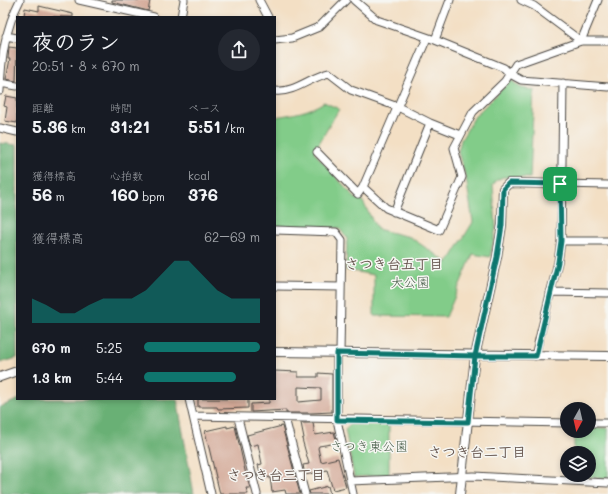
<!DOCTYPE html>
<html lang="ja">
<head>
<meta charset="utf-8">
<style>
  body { margin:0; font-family:Mali,"Klee One",sans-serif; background:#242831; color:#f1f3f6; height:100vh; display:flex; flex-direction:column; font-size:15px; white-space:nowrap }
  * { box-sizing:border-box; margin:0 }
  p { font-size:13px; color:#9ea1a6 }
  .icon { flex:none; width:22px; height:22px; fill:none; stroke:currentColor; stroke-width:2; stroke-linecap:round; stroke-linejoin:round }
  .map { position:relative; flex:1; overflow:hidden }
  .drawer { position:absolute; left:16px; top:16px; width:260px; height:384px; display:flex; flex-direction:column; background:#171b24; border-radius:0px; box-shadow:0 2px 6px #0003 }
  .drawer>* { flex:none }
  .needle { width:26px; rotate:188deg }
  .fabs { position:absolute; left:560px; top:402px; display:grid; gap:8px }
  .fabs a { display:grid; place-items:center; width:36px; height:36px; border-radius:50%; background:#171b24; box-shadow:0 2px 6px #0003; font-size:20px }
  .pin { position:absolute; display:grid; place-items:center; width:34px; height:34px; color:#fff; margin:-17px; border-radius:8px; box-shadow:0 2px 6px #0006 }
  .round { display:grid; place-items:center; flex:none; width:42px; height:42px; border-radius:21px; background:#242831 }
  .headline { display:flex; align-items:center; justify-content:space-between; height:68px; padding:0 16px }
  h1 { font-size:22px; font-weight:800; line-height:30px }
  .metrics { display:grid; grid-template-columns:repeat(3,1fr); gap:6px; height:68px; padding:4px 16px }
  .metrics div { display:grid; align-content:center }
  .metrics b { font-size:17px; font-weight:800 }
  .metrics small { font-size:11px; font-weight:400 }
  .metrics p { font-size:11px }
  .chart { height:112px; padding:8px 16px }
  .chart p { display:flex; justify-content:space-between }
  .chart svg { width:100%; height:72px; margin-top:4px; fill:#0f766e; opacity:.7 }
  ul { padding:0 16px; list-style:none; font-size:13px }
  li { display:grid; grid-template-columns:64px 48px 1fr; align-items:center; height:30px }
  li i { height:10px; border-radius:5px; background:#0f766e }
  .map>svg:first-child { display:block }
  .green { fill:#82cc89; stroke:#567c5a }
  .forest { fill:#69b075; stroke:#4a6e50 }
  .building { fill:#d0a28f; fill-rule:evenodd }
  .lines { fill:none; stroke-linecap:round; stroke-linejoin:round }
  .minor-casing { stroke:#494642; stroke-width:9 }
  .tertiary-casing { stroke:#494642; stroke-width:10 }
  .minor { stroke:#fff; stroke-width:7 }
  .tertiary { stroke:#fff; stroke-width:8 }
  .route-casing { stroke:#fff; stroke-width:8 }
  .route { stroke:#0f766e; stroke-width:5 }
  .labels { text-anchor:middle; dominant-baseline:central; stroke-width:3; stroke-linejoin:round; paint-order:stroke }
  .park-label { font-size:13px; fill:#455b47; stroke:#f6f6f2 }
  .neighbourhood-label { font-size:14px; font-weight:bold; fill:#65554e; stroke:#f6f6f2 }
</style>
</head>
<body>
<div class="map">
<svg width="608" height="494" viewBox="0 0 608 494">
  <rect width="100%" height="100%" fill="#f6f6f2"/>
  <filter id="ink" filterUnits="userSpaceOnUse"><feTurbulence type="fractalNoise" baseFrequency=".025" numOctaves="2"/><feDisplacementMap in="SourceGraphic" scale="8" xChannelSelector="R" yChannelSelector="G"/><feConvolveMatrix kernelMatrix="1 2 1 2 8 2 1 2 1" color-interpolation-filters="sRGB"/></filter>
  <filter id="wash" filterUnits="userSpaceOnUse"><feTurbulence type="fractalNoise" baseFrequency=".012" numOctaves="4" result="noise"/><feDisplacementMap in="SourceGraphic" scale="16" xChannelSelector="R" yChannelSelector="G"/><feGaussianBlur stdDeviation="0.9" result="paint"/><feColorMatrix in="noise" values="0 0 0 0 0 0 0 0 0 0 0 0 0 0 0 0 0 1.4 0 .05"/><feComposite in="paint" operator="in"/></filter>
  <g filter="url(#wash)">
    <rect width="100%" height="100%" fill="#f3dfc4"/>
    <!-- green -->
    <path class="green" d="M511,80L521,88L534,90L530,178L503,177L497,180L493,185L496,228L490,257L473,254L446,317L374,316V275L346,270L347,238L339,228L275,226V117C293,114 309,112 324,102L339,109L314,152L356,199L362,200L377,229L410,237L448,263L473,222L466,178L458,152L461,140L475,116Z
      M350,424H389V475L354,477L345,429Z
      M589,428H608V478L573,476L589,475V453H574V431H589Z"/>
    <!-- forest -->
    <path class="forest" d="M0,143L17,145V358L0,363Z
      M20,399H177L194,494H1L0,407Z"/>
    <g id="blocks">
      <!-- building -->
      <path class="building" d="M112,0H145L150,1L148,11L112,2Z
        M39,6L73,14V17L24,16L25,8L39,11Z
        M9,47L17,48L16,81L6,79L10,59H8Z
        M6,96L17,98V123L5,121L7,107L4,106Z
        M275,371L298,372V377H318V373L332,374V412L311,413H286V410L251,412V404L269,403V399H275ZM298,387L321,388V400L298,402Z
        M198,399H248V408L218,409L217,407H198Z
        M301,423H313L315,435L334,432L337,443L319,446L318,448L321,462L338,458L346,487L333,490L327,470L305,475L303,465L309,464L302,439L304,438Z
        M227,426V428L235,426L246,475L250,488H246L248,494H220L205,431Z
        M282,426L300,494H286L285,490L272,492L270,477L259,479L257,473L260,472L258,465L262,464L258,444L250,446L247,435Z
        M328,486L330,494H310L309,491Z"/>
    </g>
  </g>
  <g filter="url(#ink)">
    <use href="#blocks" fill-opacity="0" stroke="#494642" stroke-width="1"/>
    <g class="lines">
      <!-- minor casing -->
      <g class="minor-casing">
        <path id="minor" d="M79,0L154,17
          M259,0L268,17
          M354,0L377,20L435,40L504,68L510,74L521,80L608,87
          M521,0L534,6L581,41
          M181,17L184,0
          M6,36L17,38
          M275,40L292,38L319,27L346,0
          M435,40L450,0
          M581,41L598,0
          M0,83L17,86
          M0,91C1,59 5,29 20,0
          M275,91C295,93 310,77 329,73L351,90L398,107L430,123L460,135
          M0,128L17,132
          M317,152L358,194L363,187L427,38
          M560,184L608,185
          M363,187L386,208L439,230L462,177L454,148L473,112L505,81L516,64L581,41H608
          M394,212L430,123
          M275,230L336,232L342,240L340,353
          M561,241H608
          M275,286L341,287
          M550,292L608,293
          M337,353V420L353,494
          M535,356L558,262L561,241L563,83
          M189,399L211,494
          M193,416L567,423
          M238,418L257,494
          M285,418L305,494
          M589,423H608
          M350,481L474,476L608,483"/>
      </g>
      <!-- tertiary casing -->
      <g class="tertiary-casing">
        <path id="tertiary" d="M275,352L608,356
          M0,377L17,371
          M460,494L475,356L497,257L502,225L503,189L509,183L560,184"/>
      </g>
      <!-- minor -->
      <use href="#minor" class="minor"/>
      <!-- tertiary -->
      <use href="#tertiary" class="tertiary"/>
    </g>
  </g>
  <g class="lines" filter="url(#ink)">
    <!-- route casing -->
    <g class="route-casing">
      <path id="route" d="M560,184L509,183L503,189L502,225L497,257L475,356L337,353V420L468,422L475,356H536L558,262L561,241L560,184"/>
    </g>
    <!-- route -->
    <use href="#route" class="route"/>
  </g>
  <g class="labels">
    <!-- park labels -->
    <g class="park-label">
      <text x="410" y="281">大公園</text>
      <text x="369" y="445">さつき東公園</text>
    </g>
    <!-- neighbourhood labels -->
    <g class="neighbourhood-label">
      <text x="394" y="263">さつき台五丁目</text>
      <text x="477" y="451">さつき台二丁目</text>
      <text x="276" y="474">さつき台三丁目</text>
    </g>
  </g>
</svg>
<div class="fabs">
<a><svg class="needle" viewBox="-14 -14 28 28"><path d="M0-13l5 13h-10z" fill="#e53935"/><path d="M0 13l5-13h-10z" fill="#9ea1a6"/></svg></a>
<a><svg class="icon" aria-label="layers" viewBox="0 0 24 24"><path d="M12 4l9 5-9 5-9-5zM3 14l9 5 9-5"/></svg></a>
</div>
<div class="pin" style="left:560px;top:184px;background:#1e9e55"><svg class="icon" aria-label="arrive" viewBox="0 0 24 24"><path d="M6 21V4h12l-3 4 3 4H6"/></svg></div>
<section class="drawer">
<div class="headline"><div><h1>夜のラン</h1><p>20:51 · 8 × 670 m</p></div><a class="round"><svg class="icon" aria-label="share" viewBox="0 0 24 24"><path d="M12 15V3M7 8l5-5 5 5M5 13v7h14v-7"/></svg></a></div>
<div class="metrics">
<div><p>距離</p><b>5.36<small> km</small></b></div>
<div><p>時間</p><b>31:21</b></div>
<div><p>ペース</p><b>5:51<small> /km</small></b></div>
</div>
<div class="metrics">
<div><p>獲得標高</p><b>56<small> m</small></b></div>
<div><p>心拍数</p><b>160<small> bpm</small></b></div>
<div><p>kcal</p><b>376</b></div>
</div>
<div class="chart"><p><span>獲得標高</span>62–69 m</p>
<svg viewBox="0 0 160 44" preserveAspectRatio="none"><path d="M0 44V29L10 33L20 38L30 38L40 33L50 29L60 29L70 29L80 24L90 15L100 6L110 6L120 15L130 24L140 29L150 29L160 29V44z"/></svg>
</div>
<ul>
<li><b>670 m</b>5:25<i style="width:100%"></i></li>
<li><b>1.3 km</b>5:44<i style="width:79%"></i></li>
</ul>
</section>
</div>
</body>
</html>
